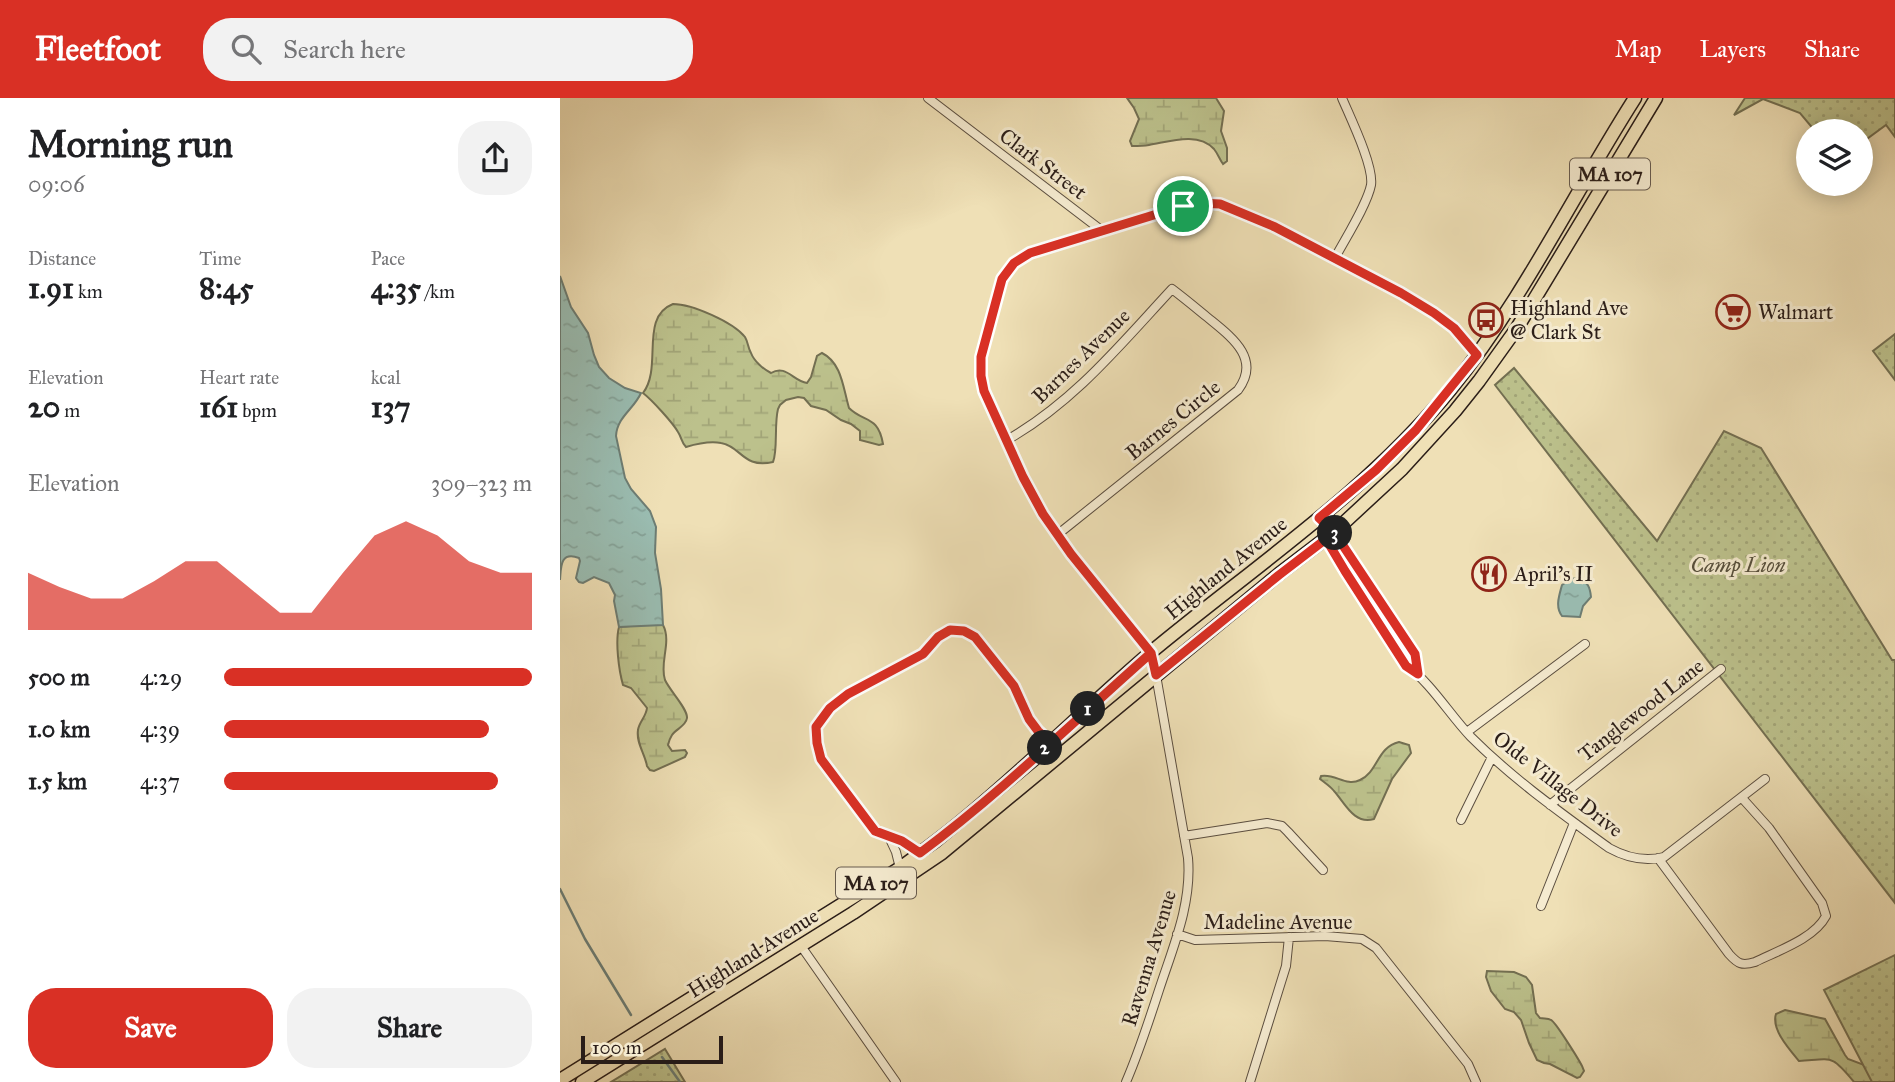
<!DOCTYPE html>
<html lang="en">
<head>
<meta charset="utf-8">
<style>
  body { margin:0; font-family:"IM FELL Great Primer",serif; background:#f2f2f2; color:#202124; height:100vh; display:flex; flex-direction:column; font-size:26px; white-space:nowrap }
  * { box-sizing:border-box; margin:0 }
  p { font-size:23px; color:#757577 }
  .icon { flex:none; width:38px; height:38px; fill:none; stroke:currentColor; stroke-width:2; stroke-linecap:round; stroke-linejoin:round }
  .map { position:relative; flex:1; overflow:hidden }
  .drawer { display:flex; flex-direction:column; background:#fff; width:560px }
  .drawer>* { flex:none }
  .fabs { position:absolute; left:1236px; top:21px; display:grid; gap:14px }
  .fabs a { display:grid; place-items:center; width:77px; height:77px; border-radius:50%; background:#fff; box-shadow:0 4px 18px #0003; font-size:35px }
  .scale { position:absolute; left:21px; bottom:18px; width:142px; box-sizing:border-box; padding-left:7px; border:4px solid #2a1d18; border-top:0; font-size:19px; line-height:24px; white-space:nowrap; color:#2a1d18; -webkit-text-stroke:5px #f5ebd0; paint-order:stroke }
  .pin { position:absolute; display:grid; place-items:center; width:60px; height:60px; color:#fff; margin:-30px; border:4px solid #fff; border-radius:50%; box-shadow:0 2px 7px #0007 }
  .km { position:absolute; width:35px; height:35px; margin:-18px; border-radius:50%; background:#222; color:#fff; font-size:19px; line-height:35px; text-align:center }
  .round { display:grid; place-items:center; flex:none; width:74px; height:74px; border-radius:28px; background:#f2f2f2 }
  .headline { display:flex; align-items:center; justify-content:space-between; height:119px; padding:0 28px }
  h1 { font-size:38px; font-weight:700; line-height:52px }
  .figures { display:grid; grid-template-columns:repeat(3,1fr); gap:10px; height:119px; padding:7px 28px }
  .figures div { display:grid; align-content:center }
  .figures b { font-size:30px; font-weight:700 }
  .figures small { font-size:19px; font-weight:400 }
  .figures p { font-size:19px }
  .chart { height:196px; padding:14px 28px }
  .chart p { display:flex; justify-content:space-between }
  .chart svg { width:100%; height:126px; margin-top:7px; fill:#d93025; opacity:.7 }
  .button { display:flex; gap:14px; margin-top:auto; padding:14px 28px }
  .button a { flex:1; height:80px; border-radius:28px; background:#d93025; color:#fff; font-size:28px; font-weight:700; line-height:80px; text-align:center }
  .button a+a { background:#f2f2f2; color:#202124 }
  ul { padding:0 28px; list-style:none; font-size:23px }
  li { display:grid; grid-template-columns:112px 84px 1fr; align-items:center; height:52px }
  li i { height:18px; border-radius:9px; background:#d93025 }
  header { display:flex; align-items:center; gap:42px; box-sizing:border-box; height:98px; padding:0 35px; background:#d93025; color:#fff }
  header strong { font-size:33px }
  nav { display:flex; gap:38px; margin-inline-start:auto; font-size:24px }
  .search { width:490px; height:63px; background:#f2f2f2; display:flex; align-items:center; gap:18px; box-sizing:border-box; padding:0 24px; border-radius:28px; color:#757577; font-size:26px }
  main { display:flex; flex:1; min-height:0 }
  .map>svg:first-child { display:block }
  .wetland { fill:url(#wetland-marsh); stroke:#736f52; stroke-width:2 }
  .park { fill:url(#park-dots); stroke:#736f52; stroke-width:2 }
  .water { fill:url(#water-ripples); stroke:#6d7d74; stroke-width:2 }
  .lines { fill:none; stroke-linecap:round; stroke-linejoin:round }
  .stream { stroke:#6d7d74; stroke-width:2.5 }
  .minor-casing { stroke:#5b4e40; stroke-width:10 }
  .primary-casing { stroke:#2a1d18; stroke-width:15 }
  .minor { stroke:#f5ebd0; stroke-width:8 }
  .primary { stroke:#efe0b6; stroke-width:12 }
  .route-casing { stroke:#fff; stroke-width:14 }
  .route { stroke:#d93025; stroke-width:9 }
  .labels { text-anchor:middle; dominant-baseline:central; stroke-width:6; stroke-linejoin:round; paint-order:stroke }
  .shield { fill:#f5ebd0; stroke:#675b4f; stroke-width:2 }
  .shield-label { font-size:19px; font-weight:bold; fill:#2a1d18 }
  .street-label { font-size:21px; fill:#2a1d18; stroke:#f5ebd0 }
  .poi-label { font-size:21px; fill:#2a1d18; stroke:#f5ebd0; text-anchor:start }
  .park-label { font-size:21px; font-style:italic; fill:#564e3b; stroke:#f5ebd0 }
</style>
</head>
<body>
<header>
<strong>Fleetfoot</strong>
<div class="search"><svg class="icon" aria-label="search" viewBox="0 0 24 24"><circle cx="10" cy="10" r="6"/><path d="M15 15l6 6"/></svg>Search here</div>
<nav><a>Map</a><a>Layers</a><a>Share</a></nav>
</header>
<main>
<section class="drawer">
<div class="headline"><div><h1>Morning run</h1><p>09:06</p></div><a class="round"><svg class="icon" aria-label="share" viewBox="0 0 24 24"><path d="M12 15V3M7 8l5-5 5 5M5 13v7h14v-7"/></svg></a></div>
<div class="figures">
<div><p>Distance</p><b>1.91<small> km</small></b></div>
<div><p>Time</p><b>8:45</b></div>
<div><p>Pace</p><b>4:35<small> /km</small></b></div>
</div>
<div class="figures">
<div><p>Elevation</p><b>20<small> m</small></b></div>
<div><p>Heart rate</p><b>161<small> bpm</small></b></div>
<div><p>kcal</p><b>137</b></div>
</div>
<div class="chart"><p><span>Elevation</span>309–323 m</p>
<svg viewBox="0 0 160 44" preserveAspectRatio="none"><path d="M0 44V24L10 29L20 33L30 33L40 27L50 20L60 20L70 29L80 38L90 38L100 24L110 11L120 6L130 11L140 20L150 24L160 24V44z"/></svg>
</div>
<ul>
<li><b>500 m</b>4:29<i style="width:100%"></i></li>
<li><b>1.0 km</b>4:39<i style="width:86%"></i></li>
<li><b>1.5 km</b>4:37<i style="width:89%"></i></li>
</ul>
<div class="button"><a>Save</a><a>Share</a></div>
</section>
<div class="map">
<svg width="1335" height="984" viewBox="0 0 1335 984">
  <defs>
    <pattern id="wetland-marsh" width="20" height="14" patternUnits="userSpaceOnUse" patternTransform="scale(1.75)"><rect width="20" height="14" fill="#bcc18c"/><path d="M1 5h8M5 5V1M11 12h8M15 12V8" fill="none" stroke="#a2a578"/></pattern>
    <pattern id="park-dots" width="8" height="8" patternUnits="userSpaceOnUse" patternTransform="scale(1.75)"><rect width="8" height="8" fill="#bcc18c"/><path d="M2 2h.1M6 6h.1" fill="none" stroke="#a2a578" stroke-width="1.8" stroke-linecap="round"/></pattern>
    <pattern id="water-ripples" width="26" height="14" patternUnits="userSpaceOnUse" patternTransform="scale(1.75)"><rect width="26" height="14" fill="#9abdb2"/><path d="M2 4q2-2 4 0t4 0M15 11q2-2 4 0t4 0" fill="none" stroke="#85a298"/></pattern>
  </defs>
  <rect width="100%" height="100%" fill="#efe0b6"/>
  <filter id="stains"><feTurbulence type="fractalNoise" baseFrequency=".00286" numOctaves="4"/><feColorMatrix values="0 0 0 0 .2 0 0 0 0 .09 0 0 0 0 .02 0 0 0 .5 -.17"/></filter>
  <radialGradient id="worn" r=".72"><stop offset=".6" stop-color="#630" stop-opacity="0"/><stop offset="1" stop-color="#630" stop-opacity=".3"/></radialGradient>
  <!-- wetland -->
  <path class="wetland" d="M567,0H656L664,13L661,33L667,50V63L663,66C660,62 658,56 654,51C638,33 608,44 589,47C583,48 578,48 572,48L570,43L579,21L574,10Z
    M113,206C132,206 173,224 185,239C188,244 188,250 191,255C194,263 203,271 211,275C226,266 233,283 247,285L251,279L257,258L262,255C282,265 283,290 289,310C304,325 318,317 323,346L319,347L300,342V333L291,326L281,322L266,312L251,308L244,300L238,299L226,302L220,307L218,311C214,327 218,352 213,364C183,371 181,348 161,345C150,343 136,346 126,349C121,344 122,340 118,334C113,325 92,302 83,295C103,269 79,219 113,206Z
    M82,527H103C112,544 99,565 105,582C110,593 128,611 127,620C126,628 116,631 112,637C110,640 109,643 108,647L112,653L125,652L127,655L125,659L94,673L90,672L87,668C85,656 76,645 78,632C79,624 86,619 87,610L71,590L63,587C59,573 55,544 59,529Z
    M839,644L849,647L851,655L832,681L814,721C794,727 785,705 774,693C770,688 765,685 760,681L761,678C775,675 786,689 800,682C818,674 817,649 839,644Z
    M927,873L954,874L966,879L972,887L976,915L980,920C984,921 988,920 991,922C995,923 1019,962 1022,968L1024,973L1020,979L1017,980L990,966L984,965L977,962L969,945L961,922L954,914L945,911L931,893L926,879Z
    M1225,912L1265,921L1285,957L1288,961L1307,968L1321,984H1294C1271,956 1273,961 1239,963C1229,951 1211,931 1216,916Z"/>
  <!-- park -->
  <path class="park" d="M1185,0H1335V39L1326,27L1300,46V33H1255L1240,15L1203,1L1174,17Z
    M1335,236V282L1313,253Z
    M954,270L1097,443L1164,333L1201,350L1332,562H1335V805L935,287Z
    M1335,857V984H1312L1264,892Z
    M105,951L125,984H51Z"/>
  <!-- water -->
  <path class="water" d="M0,178L11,209L28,235L34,257L39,269L49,280L65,290L81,295C74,311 57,319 56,338L65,380L71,391L90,413L96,429L95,455L101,491L103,527L59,529L54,503L55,497L49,485L34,479L23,485L19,484L16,480L20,463L19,460C0,453 1,469 0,482Z
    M1018,480C1028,484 1030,489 1031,499L1023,508L1020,519L1002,518C995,509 999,498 1002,487L1011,481Z"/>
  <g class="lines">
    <!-- stream -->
    <path class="stream" d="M0,791L25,841L71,917
      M102,959L120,984"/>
    <!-- minor casing -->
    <g class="minor-casing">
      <path id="minor" d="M368,0L541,132L600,114L639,105H651L670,110L715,129L841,195L874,215L894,230L917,257
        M541,132L470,155L454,165L447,172L442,181L423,247L421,259V278L424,293L430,305L463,379L483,416L511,456L591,555L596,577L628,760C632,806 613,849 599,892C589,923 579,954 566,984
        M775,160C785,141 807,107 811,87C814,68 790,19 782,0
        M447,342C514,304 560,247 612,191C624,200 636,210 647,219C670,238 702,260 678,292L497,437
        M759,420L766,441L785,473L846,567C872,586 889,616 911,639C953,681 1001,715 1049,750C1067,760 1084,764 1104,759L1205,681
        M761,422L774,434L855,556L858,576
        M907,634L1025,546
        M990,707L1161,571
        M901,722L932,659
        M624,738L707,725L722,728L728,734L763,772
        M329,739L336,754L340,770
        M360,755L342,743L315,733L261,661L257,645L256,629L269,610L288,596L363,556L378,539L390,532L404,533L415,539L454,588L469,621L478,633L491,645
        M1098,760L1169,856C1178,866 1182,868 1195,864C1217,853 1254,841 1266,818L1262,805L1209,730L1182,700
        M981,808L1014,725
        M617,836L635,842L765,838L802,841L816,850L908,966L916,984
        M241,848L336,984
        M690,984L726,868L729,839"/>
    </g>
    <!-- primary casing -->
    <g class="primary-casing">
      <path id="primary" d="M0,982L340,770C362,754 384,738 404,721C468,668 527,609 590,555C692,470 805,396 890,292C963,202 1013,97 1075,0
        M22,984L293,815L382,755L719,476L774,434L842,371L895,313L919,283L957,230L1096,0"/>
    </g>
    <!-- minor -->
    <use href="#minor" class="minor"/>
    <!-- primary -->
    <use href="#primary" class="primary"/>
  </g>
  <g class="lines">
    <!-- route casing -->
    <g class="route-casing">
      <path id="route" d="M623,108L470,155L454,165L442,181L421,259V278L424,293L463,379L483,416L511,456L591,555L491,645L478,633L469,621L454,588L415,539L404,533L390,532L378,539L363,556L288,596L270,610L256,629L257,645L261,661L315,733L342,743L360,755C442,694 515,622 591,555L596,577L719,477L766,441L785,473L846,568L858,576L855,556L774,434L759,420L816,372L856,332L917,257L894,230L874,215L841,195L715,129L660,106L639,105L623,108"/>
    </g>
    <!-- route -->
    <use href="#route" class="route"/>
  </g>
  <!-- icons -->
  <defs>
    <g id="supermarket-ring" transform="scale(1.75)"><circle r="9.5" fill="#f5ebd0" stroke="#8f2418" stroke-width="1.5"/><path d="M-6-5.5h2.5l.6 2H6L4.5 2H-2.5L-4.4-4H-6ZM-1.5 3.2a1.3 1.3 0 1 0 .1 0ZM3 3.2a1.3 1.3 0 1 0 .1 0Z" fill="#8f2418"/></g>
    <g id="bus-ring" transform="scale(1.75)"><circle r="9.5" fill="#f5ebd0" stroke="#8f2418" stroke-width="1.5"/><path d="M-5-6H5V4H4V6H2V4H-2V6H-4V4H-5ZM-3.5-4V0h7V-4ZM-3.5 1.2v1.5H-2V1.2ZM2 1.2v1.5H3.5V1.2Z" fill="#8f2418"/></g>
    <g id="restaurant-ring" transform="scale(1.75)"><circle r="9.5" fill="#f5ebd0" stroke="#8f2418" stroke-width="1.5"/><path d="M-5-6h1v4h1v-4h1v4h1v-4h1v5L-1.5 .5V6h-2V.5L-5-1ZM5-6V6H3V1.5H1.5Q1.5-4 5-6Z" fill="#8f2418"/></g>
  </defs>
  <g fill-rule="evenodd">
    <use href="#supermarket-ring" x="1173" y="214"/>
    <use href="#bus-ring" x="926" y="222"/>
    <use href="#restaurant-ring" x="929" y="476"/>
  </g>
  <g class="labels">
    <!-- shield labels -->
    <g class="shield">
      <rect x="1010" y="60.5" width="80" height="31" rx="5"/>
      <rect x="276" y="769.5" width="80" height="31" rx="5"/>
    </g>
    <g class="shield-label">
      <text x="1050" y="76">MA 107</text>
      <text x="316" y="785">MA 107</text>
    </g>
    <!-- street labels -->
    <g class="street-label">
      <text transform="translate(483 66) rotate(37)">Clark Street</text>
      <text transform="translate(521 258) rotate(-44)">Barnes Avenue</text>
      <text transform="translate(613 322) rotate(-39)">Barnes Circle</text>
      <text transform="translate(666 470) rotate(-39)">Highland Avenue</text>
      <text transform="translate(1081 612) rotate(-38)">Tanglewood Lane</text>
      <text transform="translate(998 686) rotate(38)">Olde Village Drive</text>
      <text x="718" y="824">Madeline Avenue</text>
      <text transform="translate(193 855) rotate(-32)">Highland Avenue</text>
      <text transform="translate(589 860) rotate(-73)">Ravenna Avenue</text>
    </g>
    <!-- poi labels -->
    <g class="poi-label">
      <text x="950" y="210">Highland Ave<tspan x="950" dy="24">@ Clark St</tspan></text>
      <text x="1198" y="214">Walmart</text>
      <text x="954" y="476">April's II</text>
    </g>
    <!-- park labels -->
    <g class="park-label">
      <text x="1178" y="467">Camp Lion</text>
    </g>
  </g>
  <rect width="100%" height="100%" filter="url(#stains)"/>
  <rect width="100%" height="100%" fill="url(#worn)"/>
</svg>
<div class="fabs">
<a><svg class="icon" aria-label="layers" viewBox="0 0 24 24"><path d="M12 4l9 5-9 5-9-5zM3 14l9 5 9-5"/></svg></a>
</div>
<div class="scale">100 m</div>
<div class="pin" style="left:623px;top:108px;background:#1e9e55"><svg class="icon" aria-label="arrive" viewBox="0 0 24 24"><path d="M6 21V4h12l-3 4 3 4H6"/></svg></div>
<b class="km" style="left:528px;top:611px">1</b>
<b class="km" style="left:485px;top:650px">2</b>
<b class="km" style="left:775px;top:435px">3</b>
</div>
</main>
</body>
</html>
